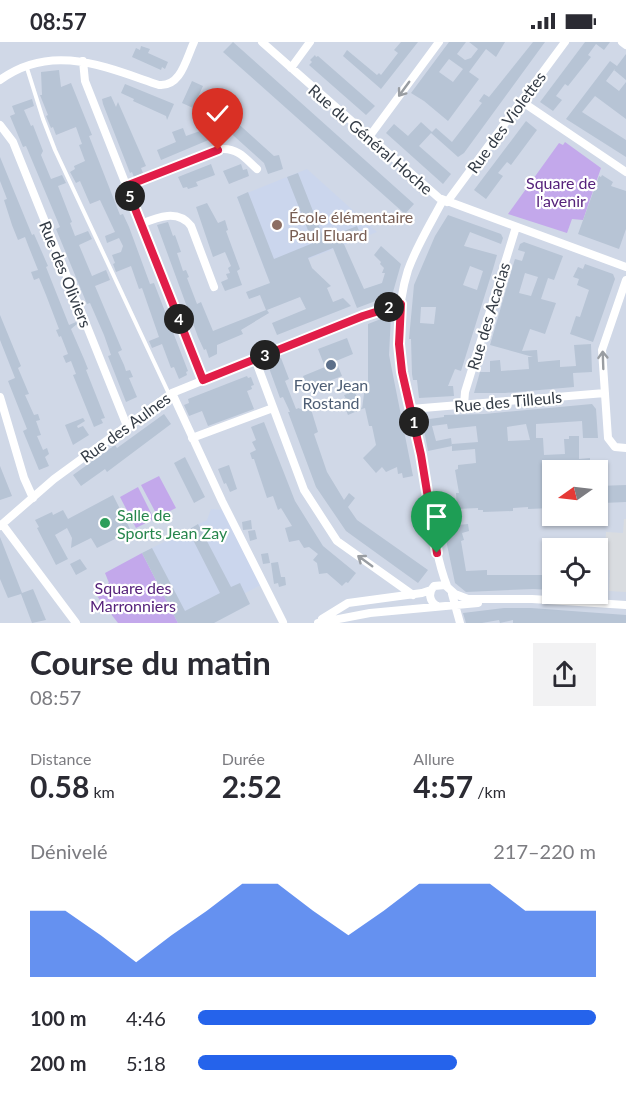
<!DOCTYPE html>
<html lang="fr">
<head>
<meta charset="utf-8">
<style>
  body { margin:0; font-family:Lato,sans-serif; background:#f2f2f3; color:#2b2b33; height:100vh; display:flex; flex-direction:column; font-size:22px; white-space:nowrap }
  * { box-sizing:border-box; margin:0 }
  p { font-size:20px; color:#7c7c81 }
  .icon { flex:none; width:33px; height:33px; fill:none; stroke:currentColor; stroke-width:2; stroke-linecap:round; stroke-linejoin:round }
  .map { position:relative; height:581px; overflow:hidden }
  .panel { display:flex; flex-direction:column; background:#fff; flex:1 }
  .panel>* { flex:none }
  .needle { width:39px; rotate:256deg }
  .controls { position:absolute; left:542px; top:418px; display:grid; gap:12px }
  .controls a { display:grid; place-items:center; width:66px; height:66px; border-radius:0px; background:#fff; box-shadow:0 2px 4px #0004; font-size:30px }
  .pin { position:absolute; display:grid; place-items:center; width:51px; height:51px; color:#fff; margin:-62px -26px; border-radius:50% 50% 50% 0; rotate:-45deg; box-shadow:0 0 6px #0007 }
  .pin .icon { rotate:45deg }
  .km { position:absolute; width:30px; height:30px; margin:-15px; border-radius:50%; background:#222; color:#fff; font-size:16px; line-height:30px; text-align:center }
  .round { display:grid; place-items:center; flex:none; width:63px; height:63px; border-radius:0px; background:#f2f2f3 }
  .head { display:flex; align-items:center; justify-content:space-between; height:102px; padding:0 30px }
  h1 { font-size:33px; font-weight:700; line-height:45px }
  .metrics { display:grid; grid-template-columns:repeat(3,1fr); gap:9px; height:102px; padding:6px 30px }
  .metrics div { display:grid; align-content:center }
  .metrics b { font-size:30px; font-weight:700 }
  .metrics small { font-size:16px; font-weight:400 }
  .metrics p { font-size:16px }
  .chart { height:168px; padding:12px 30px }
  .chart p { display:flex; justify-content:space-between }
  .chart svg { width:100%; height:108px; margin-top:6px; fill:#2563eb; opacity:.7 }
  ul { padding:0 30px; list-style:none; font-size:20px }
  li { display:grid; grid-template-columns:96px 72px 1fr; align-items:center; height:45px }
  li i { height:15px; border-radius:8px; background:#2563eb }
  .status { display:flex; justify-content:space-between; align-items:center; height:42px; padding:0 30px; background:#fff; direction:ltr }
  .status svg { height:16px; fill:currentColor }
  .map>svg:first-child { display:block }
  .residential { fill:#d0d8e7; fill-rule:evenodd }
  .education { fill:#cbd6ed }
  .green { fill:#c3a8eb }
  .parking { fill:#d9dce0 }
  .building { fill:#b7c4d5; fill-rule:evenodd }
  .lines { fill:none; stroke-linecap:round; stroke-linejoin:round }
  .service { stroke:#fff; stroke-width:4 }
  .minor { stroke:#fff; stroke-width:8 }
  .oneway { stroke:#999da2 }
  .route-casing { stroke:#fff; stroke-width:12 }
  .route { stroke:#e11d48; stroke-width:8 }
  .education-dot { fill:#8d6e63; stroke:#fff; stroke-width:2 }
  .service-dot { fill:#5c6f8a; stroke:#fff; stroke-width:2 }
  .leisure-dot { fill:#2e9e5b; stroke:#fff; stroke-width:2 }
  .labels { text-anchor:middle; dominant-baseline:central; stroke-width:4.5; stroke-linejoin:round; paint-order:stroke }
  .street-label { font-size:16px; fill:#333b45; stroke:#fff }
  .park-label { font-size:16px; fill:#56227b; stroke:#fff }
  .education-label { font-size:16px; fill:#785e54; stroke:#fff; text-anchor:start }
  .service-label { font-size:16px; fill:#4e5e75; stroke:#fff }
  .leisure-label { font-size:16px; fill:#27864d; stroke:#fff; text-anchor:start }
</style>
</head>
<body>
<div class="status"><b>08:57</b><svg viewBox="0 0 49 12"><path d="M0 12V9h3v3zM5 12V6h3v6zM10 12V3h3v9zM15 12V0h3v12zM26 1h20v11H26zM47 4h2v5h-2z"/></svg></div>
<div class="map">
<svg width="626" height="581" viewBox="0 0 626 581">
  <rect width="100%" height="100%" fill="#e3e8f3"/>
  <!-- residential -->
  <path class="residential" d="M0,0H626V581H0ZM552,429H597V474H552ZM552,507H597V552H552Z"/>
  <!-- education -->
  <path class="education" d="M307,127L377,190L267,233L237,155Z
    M211,467L223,468L261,543L187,581H178L142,511L207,478Z"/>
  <!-- green -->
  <path class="green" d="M565,100L601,126L583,178L572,177L567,191L508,172L559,101L563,103Z
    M159,434L176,466L158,475L141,443Z
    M138,445L154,477L136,486L120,455Z
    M142,511L178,581H118L93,549L109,541L105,531Z"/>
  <!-- parking -->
  <path class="parking" d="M624,477H626V550L609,549L610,528H604L606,490L623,491Z"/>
  <!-- building -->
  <path class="building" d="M233,0L414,162L405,172L223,10Z
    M401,0H418L381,47L343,14L347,8L377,33L379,31L381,33L398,11L394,8Z
    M449,0H466L457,12L465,18L471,16L478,7L469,0H505L496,15L486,7L469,30L479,37L448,79L424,59L411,51ZM449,17L463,27L453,40L439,30Z
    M533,0H545L464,111L458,115L431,91L419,104L451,132L443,142L386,91L394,82L408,94L421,80L432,90L436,86L452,100L482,61L479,59L484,52L489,55Z
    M585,0H610L604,8L596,2L588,13L591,15L568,44L565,42L556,54L562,58L553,69L540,60Z
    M141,4L150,7L148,11L168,20L165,27L162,25L161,28L132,15L136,6L140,8Z
    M626,12V38L614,28Z
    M315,13L316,15L318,14L375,64L366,73L309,23L312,20L310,18Z
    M610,19L617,24L606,39L619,49L626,40V77L595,54L582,70L626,98V115L566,77Z
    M59,28L61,45L71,41L92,93L89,94L120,173L123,172L129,185L150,242L154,241L188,329L186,330L187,333L179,337L174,325L171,326L162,302L152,306L149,299L159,295L142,246L139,247L131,224L116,230L113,222L115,221L112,213L121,210L123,204L119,196L107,201L105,194L115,190L100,158L90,162L80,139L76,141L70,130L75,127L74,124L85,119L79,103L82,102L76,85L56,93L53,85L51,86L46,74L48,73L40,53H42L41,30Z
    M192,39L203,44L193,66L182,61Z
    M125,42L174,62L167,78L166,74L133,59L134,57L121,51Z
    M111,54L116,65L118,60L146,124L141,126L143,131L134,135L132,130L130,131L103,62L102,57Z
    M32,57L34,64L24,68L31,84L33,83L43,109L41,113L51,137L62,133L66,141L58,144L72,180L70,181L75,194L88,189L92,197L79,203L92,234L106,228L110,238L95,244L122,308L118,310L124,323L126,329L130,328L133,335L129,336L137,355L126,360L108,314L111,313L104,293L90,261L87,262L56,187L60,185L26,104L23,105L10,74L15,72L12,64Z
    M223,68L274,114L279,113L283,127L268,132L264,121L225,86L218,94L161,118L157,108L176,100L172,90L183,86L186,94L217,83L213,80Z
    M526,79L537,88L511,123L507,120L498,131L503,134L486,157L474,148Z
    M0,115L32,193L34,192L48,224L46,225L69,283L76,280L77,282L71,287L84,317L88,327L86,328L105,376L101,377L103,381L94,385L73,333L76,332L71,319L66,321L63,314L68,312L61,294L59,295L56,288L59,287L46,253L39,236L34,238L31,230L38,228L28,203L25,195L18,198L12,183L4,158L7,157L0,139Z
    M211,122L215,133L196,140L198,144L188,147L187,145L183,146L178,135Z
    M241,122L243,128L247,127L249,134L229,142L223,129Z
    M298,131L324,197L357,184L361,193L343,200L364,247L382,241L385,231H382L384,226L380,222L381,220L374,213L381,204L401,222L393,250L389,254L357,266L333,206L308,216L312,226L331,244L327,246L333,260L343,256L351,264L277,293L272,281L306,267L300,255L267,268L269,271L241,288L243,292L217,303V312L209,316L206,307L204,308L198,295L157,183L168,180L173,194L175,193L181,210L177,211L183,229L186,228L189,235L187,236L197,262L201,260L213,289L266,268L260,253L249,257L246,250L270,241L237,155L248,150L274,217L313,201L287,135Z
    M602,133L613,140L611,144L626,149V187L619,207L578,192L599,134L601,135Z
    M207,161L218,181L225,178L228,188L226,189L240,227L237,229L242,243L225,249L221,240L228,237L226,232L230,231L228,226L231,224L225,210L213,215L196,165Z
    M448,173L501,192L503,196L501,202L470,190L464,204L497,213L493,227L461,329L455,327L448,344H453L454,354L419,356L417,338H413L412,332L411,297H409L414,243L435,194ZM470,224L483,229L477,248L463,243ZM421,265H436L434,282L420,281Z
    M524,200L563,214L554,238L548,236L541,257L556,261L545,292L530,287L522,309L537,308L538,320L560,318V325L576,324L574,303L591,302L592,330L573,331L574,345L505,351H474L480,330H490V319L500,318L501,329L529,327L528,315H533L490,303L514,220L515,217L522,219L525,210L518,208L520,202ZM525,231L538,235L531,254L519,251Z
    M585,222L613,232L615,237L593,300L570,292L576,274L580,275L589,248L577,243L579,237L573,235L578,225L583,227Z
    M0,273L21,324L18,326L29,352L25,353L34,373L38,372L40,378L36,379L41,393L37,394L43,408L47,406L49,412L45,415L49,424L39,428L23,389L27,387L8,339L15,336L0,298Z
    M391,273L389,313L413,434L403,436L402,431L398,432L397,425L386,430L382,425L376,431L363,416L376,403L372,384H369L365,366L362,367L365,344L368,351V282Z
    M347,296L353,312L336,319L342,334L308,347L303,334L325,325L318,307Z
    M281,316L289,337L285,339L296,367L299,366L300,367L310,364L318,390L314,392L327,430L344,458L349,451L355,456L348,465L357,478L428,528L418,541L346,489L316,445L288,370H290L283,355L280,356L269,326L271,325L269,321Z
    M247,334L248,336L251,335L254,343L251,344L252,347L247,349L254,367L208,384L202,369L189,374L184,363L189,361L188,357Z
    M353,346L362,367L348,373L342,358L346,357L344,353L347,352L346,349Z
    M592,362L596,367L598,396H583L582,379L536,382V396H543L544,413L565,412L564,397H569V394H579V417L590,416V421H593L594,429H570V419L556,420V429H552V466L528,467V465L513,466V469L483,470V468H478V466L457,467L456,451H459L455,428L458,427V423L476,421L475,407L452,409V402L478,400L476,384L448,387L447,382L432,384L436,399L451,396L452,404L428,409L422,378L444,375V373L484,372ZM526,382L530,398L508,399L507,385Z
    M164,372L171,382L107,430L105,427L81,444L73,433L115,403L117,406Z
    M83,376L85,379L77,384L78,386L83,384L89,393L73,403L65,383Z
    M264,380L295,459L323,504L356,531L348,541L346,540L342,544L327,531L319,532L317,521L313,518L318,512L309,505L304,506L299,498L289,500L285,486L292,484L281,466L278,468L273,454L267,456L254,417H252L250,411L256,408L252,400L256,398L251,385Z
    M185,415L205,455L194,461L174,421Z
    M229,423L237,447L230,450L226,441L224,442L218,427Z
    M0,424L12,454L0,458Z
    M626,443V460L603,461L602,456L597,457L598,444Z
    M113,453L131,489L97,506L91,496L71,506L72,496L67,486L55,493L68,517L56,523L37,486L39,485L35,478L52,470L53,473L63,468L68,477Z
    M440,469L456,475L458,483L468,482L469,489L462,491L464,498L461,499L466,529L487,528V533H552V548L533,547L466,550L455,541Z
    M251,478L252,487L243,488L242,480Z
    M198,482L231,545L240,541L250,562L214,581H178L142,511L152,506L185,569L220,551L188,488Z
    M255,488L257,497L250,499L248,489Z
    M0,495L22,551L33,547L46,578L32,581L21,552L8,556L0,537Z
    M268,511L270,521L263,522L261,512Z
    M80,517L87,527L76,533L70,522Z
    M278,520L281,535H285L286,543L279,545L278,541L274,542L271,521Z
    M504,566H531L626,573V581H513V578L500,581L499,578L482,581H466L463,571Z"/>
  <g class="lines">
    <!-- service -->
    <path class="service" d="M26,23L43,77L55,108L169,352"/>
    <!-- minor -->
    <path class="minor" d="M262,0L439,156L626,225
      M622,0L626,3
      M83,19L85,39L203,338
      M291,26L310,0
      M0,38C52,0 105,25 159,43C181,45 186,17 194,0
      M521,59L626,130
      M0,83L13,100L127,384
      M369,95L439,0
      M126,144L222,107C238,106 246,117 257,127
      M443,158C431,181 417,203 408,228C386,297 411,364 424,432C432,469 433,508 447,544
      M447,160L565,0
      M141,182C158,175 178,167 191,184L214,245
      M626,238L602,308L608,396L615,405L626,406
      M255,317L304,448L337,499L413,553
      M172,351L222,459L283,580
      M0,355L24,436L33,456
      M464,363L465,350L516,185
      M411,367L605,351
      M192,396L273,366
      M2,482L76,581
      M0,484L54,437L172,351L363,274L401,262
      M452,552L460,581
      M437,564C429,559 428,551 434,544L445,543L455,552L468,557H532L626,563
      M322,577L348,561L422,551L431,548
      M318,581L370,571L478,561"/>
  </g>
  <!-- one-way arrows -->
  <defs><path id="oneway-shaft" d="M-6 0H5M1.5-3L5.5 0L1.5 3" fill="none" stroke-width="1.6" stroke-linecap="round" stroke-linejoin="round" transform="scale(1.5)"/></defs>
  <g class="oneway">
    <use href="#oneway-shaft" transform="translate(404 47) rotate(126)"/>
    <use href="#oneway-shaft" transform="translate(603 318) rotate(-92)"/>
    <use href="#oneway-shaft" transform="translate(365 519) rotate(-144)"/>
  </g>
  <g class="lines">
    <!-- route casing -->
    <g class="route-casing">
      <path id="route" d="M218,108L126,144L203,338L363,274L401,262L399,302L402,330L421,413L437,511"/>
    </g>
    <!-- route -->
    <use href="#route" class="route"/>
  </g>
  <!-- markers -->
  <circle class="education-dot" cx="277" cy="183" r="6"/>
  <circle class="service-dot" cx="331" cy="323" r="6"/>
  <circle class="leisure-dot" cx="105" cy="481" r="6"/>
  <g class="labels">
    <!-- street labels -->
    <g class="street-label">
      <text transform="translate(506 80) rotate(-54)">Rue des Violettes</text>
      <text transform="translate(371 97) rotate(41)">Rue du Général Hoche</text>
      <text transform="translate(66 232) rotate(68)">Rue des Oliviers</text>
      <text transform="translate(488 274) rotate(-73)">Rue des Acacias</text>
      <text transform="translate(508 359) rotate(-5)">Rue des Tilleuls</text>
      <text transform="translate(125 385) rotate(-36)">Rue des Aulnes</text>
    </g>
    <!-- park labels -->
    <g class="park-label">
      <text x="561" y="140">Square de<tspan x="561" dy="18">l'avenir</tspan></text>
      <text x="133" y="545">Square des<tspan x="133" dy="18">Marronniers</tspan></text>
    </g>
    <!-- education labels -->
    <g class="education-label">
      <text x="289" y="174">École élémentaire<tspan x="289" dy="18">Paul Eluard</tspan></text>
    </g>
    <!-- service labels -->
    <g class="service-label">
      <text x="331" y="342">Foyer Jean<tspan x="331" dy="18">Rostand</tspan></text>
    </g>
    <!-- leisure labels -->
    <g class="leisure-label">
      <text x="117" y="472">Salle de<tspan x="117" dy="18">Sports Jean Zay</tspan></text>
    </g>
  </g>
</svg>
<div class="controls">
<a><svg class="needle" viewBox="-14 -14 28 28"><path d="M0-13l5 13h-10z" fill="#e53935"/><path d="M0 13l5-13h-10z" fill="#7c7c81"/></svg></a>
<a><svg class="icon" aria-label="locate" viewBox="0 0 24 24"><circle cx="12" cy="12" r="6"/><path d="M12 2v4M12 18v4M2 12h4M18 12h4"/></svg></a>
</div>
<div class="pin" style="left:437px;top:511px;background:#1e9e55"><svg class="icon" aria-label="arrive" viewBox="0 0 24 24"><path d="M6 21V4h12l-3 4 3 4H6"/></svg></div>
<div class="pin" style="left:218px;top:108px;background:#d93025"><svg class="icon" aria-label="check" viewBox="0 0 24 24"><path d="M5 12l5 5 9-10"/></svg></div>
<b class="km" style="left:414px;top:380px">1</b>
<b class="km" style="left:389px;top:265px">2</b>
<b class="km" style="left:265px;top:313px">3</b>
<b class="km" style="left:179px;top:277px">4</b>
<b class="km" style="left:130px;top:154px">5</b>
</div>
<section class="panel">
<div class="head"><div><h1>Course du matin</h1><p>08:57</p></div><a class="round"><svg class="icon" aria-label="share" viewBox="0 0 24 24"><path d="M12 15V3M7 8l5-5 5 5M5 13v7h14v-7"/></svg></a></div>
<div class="metrics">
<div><p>Distance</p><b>0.58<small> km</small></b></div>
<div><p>Durée</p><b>2:52</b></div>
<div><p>Allure</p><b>4:57<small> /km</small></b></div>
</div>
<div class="chart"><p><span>Dénivelé</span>217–220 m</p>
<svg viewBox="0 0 160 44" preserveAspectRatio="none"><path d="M0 44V17L10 17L20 27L30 38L40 27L50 17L60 6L70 6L80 17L90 27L100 17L110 6L120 6L130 6L140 17L150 17L160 17V44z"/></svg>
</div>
<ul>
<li><b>100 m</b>4:46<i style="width:100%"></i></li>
<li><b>200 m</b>5:18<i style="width:65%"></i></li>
</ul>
</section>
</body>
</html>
